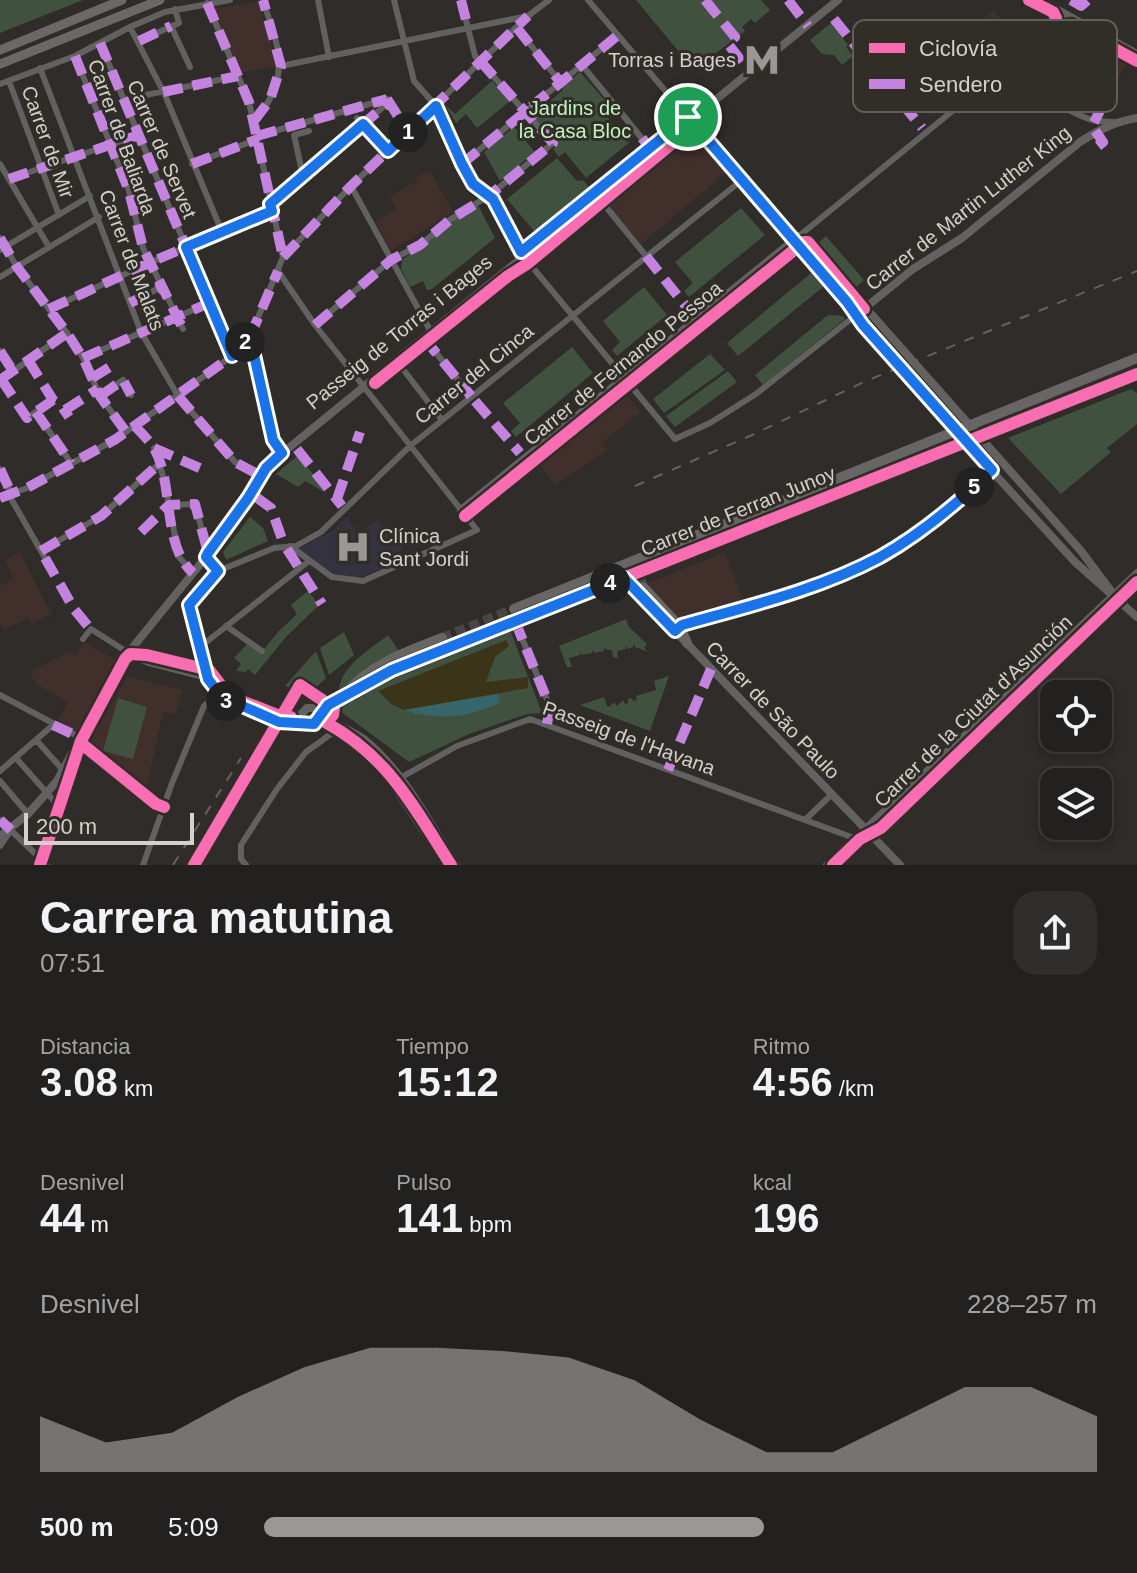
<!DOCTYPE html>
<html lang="es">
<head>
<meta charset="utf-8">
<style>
  body { margin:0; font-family:Helvetica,sans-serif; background:#2f2e2c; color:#f1f3f6; height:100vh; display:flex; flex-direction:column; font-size:30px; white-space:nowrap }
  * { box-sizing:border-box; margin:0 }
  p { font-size:26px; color:#a3a3a4 }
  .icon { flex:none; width:44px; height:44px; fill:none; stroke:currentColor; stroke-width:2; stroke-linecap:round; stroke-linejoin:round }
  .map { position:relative; height:865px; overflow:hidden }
  .details { display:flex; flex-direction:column; background:#23211f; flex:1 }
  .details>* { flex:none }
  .buttons { position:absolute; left:1040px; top:680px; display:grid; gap:16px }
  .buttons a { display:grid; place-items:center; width:72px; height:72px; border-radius:16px; background:#23211f; box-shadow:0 4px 12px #0003,0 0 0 2px #403e3d; font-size:40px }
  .scale { position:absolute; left:24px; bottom:20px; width:170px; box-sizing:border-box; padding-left:8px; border:4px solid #d3d1cd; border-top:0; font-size:22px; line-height:28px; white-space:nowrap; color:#d3d1cd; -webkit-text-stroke:6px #312d27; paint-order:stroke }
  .pin { position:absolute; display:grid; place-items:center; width:68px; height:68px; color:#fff; margin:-34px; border:4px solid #fff; border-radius:50%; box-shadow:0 2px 8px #0007 }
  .km { position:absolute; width:40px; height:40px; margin:-20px; border-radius:50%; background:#222; color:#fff; font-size:22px; line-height:40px; text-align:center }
  .round { display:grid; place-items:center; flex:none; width:84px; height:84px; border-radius:24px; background:#2f2e2c }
  .headline { display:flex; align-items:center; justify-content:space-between; height:136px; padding:0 40px }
  h1 { font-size:44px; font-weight:800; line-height:60px }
  .figures { display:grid; grid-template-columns:repeat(3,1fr); gap:12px; height:136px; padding:8px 40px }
  .figures div { display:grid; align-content:center }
  .figures b { font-size:40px; font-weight:800 }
  .figures small { font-size:22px; font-weight:400 }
  .figures p { font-size:22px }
  .chart { height:224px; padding:16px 40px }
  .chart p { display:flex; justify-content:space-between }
  .chart svg { width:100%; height:144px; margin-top:8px; fill:#9a9794; opacity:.7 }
  ul { padding:0 40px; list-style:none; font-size:26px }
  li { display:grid; grid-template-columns:128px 96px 1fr; align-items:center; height:60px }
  li i { height:20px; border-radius:10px; background:#9a9794 }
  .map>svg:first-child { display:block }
  .education { fill:#412f2c }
  .medical { fill:#35323f }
  .green { fill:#40523f }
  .sand { fill:#3b3418 }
  .water { fill:#36656a }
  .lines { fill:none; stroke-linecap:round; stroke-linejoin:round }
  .highway-tunnel { stroke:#484542; stroke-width:10; stroke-dasharray:10 5; stroke-linecap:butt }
  .street { stroke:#61615f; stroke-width:6 }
  .secondary { stroke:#646260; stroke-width:8 }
  .primary { stroke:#6b6967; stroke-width:9 }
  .highway { stroke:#676664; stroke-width:10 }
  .rail { stroke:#636260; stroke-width:2; stroke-dasharray:10 10; stroke-linecap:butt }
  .quiet { stroke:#c483df; stroke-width:10; stroke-dasharray:20 10; stroke-linecap:butt }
  .cycleway-casing { stroke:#312d27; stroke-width:17 }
  .cycleway { stroke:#f96db3; stroke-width:12 }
  .route-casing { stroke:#fff; stroke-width:16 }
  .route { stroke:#1a73e8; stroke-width:10 }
  .labels { text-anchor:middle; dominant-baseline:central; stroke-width:6; stroke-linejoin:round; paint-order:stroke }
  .poi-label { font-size:20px; fill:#d3d1cd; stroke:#312d27; text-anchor:end }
  .park-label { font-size:20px; fill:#c2f4c1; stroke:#312d27 }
  .street-label { font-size:20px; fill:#d3d1cd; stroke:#312d27 }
  .key { fill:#312d27; stroke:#625e59; stroke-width:2 }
  .key-label { font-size:22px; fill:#d3d1cd }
</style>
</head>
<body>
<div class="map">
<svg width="1137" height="865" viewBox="0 0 1137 865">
  <rect width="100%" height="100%" fill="#2f2c29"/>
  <!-- education -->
  <path class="education" d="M258,2L278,66L240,73L211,9Z
    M994,10L1021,43L933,116L921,101L927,96L913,78Z
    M1071,33L1126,64L1098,112L1054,87L1034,62Z
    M693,134L726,173L641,244L608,205Z
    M430,170L453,212L391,251L375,221L396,209L390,196L417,181L416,177Z
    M627,396L641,412L602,442L607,450L556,485L540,466Z
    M20,552L53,618L49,615L32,624L28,618L4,630L0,623V586L14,579L5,560Z
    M725,552L744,603L679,619L646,584Z
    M84,642L116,660L75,734L56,724L68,702L37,685L30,672L70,651L75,657Z
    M127,676L183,690L175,715L163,712L147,787L93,747L90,742Z"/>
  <!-- medical -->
  <path class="medical" d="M346,517L359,534L378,519L404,545L396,557L398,562L357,578L332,573L299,549L334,530Z"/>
  <!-- green -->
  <path class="green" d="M0,0H83L0,33Z
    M636,0H761L770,10L755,23L751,19L742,27L745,31L694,70Z
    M831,23L848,45L846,47L853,56L842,65L834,55L822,54L810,40Z
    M580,72L611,107L604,113L627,142L631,141L586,178L565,152L559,157L553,149L557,145L530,113L535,114L563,90L562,87Z
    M492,81L510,101L477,128L466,114L456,123L445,105L455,114Z
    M514,127L535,152L500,181L484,152Z
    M557,158L577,181L583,180L589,187L534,231L507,199Z
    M478,205L495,238L432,289L427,290L423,281L410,287L401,269L402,260L430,240L451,219Z
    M741,208L765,235L689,297L684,291L693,283L675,262Z
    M826,236L864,280L855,288L817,244Z
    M811,273L823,287L738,356L727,343Z
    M644,287L667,315L617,356L612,350L620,342L603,321Z
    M828,315L843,316L845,319L763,385L755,375Z
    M572,347L593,373L516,437L511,431L520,423L503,403Z
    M710,354L725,370L664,413L653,399Z
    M728,371L737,382L675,427L666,416Z
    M1131,389L1137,393V424L1107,448L1111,452L1061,494L1008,438Z
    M297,456L326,488L324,492L305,481L298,487L276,474Z
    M250,517L263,528L268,541L226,560L223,552Z
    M308,591L319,605L286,637L255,675L248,669L246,672L236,671L241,664L234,658L247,644L261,653L278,632L297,614L291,605Z
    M626,619L629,627L647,644L644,648L648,652L635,647L634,643L633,647L628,649L625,645L626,649L617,651L618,658L613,657L612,650H607L605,647L604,651L594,653L593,649L592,653L582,655L580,652V655L569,658L572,667H567L559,646Z
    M510,630L542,713L527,714L469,734L409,762L340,711V707C385,672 457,652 510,630Z
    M344,632L354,655L329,675L320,648Z
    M388,635L399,651L359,675L339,690C341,666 370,649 388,635Z
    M316,651L326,678L308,695L285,686Z
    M669,676L650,731L580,705L604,697L607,706L611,707V704L615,703L617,706L623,700L625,704L628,703V699L632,698L633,701L637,700L636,696L656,690L654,681Z
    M118,698L147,707L133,759L103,751Z"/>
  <!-- sand -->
  <path class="sand" d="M506,640L509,646L495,657L486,682L528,677V688L404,710L391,704L378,691Z"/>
  <!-- water -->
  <path class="water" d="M498,694L500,703C468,717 438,722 404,710Z"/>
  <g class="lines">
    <!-- highway-tunnel -->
    <path class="highway-tunnel" d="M643,587L638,572L646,560
      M442,638L514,609"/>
    <!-- street -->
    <path class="street" d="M263,0C276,43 291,67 264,109
      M318,0L329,57
      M394,0L414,81L436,106L473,184L491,196L524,257L675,439L710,423L756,394L856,315
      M588,0L691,121
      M207,3L249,102L283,257
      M171,26L190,67
      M130,27L165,95L222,232
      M517,28L561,83
      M139,41L179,23L175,9
      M100,43L232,356
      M75,56L129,191L143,248L183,329
      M582,65L653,152
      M281,66L528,16
      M1006,67C1025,84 1067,112 1092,120C1100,122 1109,122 1117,122
      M40,68L141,332L178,396L235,462L261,476
      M9,81L59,215
      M0,84L75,56L130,27L165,12L230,0
      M141,96L238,76
      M389,102L408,132
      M357,118L388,151
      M257,136L387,99
      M0,164L49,247
      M192,164L258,139
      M462,164L618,35
      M303,176L294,135L309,131
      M9,179L139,135
      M351,186L431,332
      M598,197L646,256
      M270,204L389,102L387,99
      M799,236L1069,16
      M0,238L17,267L67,333L83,358L100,396L126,432
      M0,250L90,196
      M278,271L315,325L477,530L363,581L332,577L290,546
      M0,277L99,217
      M130,303L163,286
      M49,309L151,262L272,211
      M315,325L391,260L420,245L451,219L490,195L553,143L475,56L461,0
      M250,337L273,440L282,453
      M424,338L471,396
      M0,351L13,371
      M33,357L67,333
      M83,358L209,303
      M396,360L442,420
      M0,380L29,360
      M100,396L123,380L131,395
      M27,418L53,400
      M40,418L71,463
      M154,448L164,479L179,557L193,573
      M0,469L9,488V495L45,558
      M0,498L27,488L116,439L232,356L250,337L283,257L351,186L528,16L549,0
      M169,505L195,504L208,553
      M41,551L101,516L160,463
      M189,605L218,571L274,548L296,546L321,532L410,446L742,180
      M189,605L208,679
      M515,621L550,707L547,724
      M226,626L262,651
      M678,628L682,625C749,607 818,591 880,557C921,534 958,502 992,470
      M83,639L91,629L130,654
      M200,647L309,561
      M0,695L79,737
      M37,741L63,770
      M82,744L156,804L164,807
      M16,758L62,810
      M0,771L53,725
      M400,778L457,746L530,719L854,838
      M0,781L28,814
      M806,819L832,794
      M0,820L47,865
      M0,846L11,830
      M143,865L172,783L204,706L219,693
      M246,865L241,859V845L277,789L306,752L335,731
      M826,865L1137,572
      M838,865L871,836"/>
    <!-- secondary -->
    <path class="secondary" d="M1040,0L1137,54
      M691,121L958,434L1075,562L1137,617
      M860,312L913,269L962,238L1080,142C1099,130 1114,122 1137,118
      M461,510L799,236L853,299L872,315L1081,551L1114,595
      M624,578L900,865
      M130,654L149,662L204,676L227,701L279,722L325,725L343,736L380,766L447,865
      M319,711C330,724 351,729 365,740C405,773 429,822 456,865
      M292,724L307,708H314L319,711
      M314,724L328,705L392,670L1137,374
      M0,836L28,814L57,781L120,663L206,557L248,498L269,464L838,0
      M44,865L84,740L129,656"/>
    <!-- primary -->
    <path class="primary" d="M0,50L122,0
      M0,64L160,0"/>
    <!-- highway -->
    <path class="highway" d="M643,587L680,627L687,643
      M514,609L1137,358
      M343,696C368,665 406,652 442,638"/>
    <!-- rail -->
    <path class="rail" d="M635,486L752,435L866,381L1137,271
      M173,865L241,758"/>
    <!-- quiet -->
    <path class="quiet" d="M461,0L468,28
      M705,0L735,37L728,44L743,63
      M788,0L808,26
      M1071,0L1081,6L1088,0
      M207,3L249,102L283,257
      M834,19L885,83
      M517,28L561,83
      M139,41L171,26
      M100,43L232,356
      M75,56L129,191L143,248L183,329
      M163,92L238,76
      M389,102L408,132
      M902,103L922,128
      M436,106L462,164L473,184L493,199L524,257
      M254,121L270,100L281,66L263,0
      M363,124L388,151
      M257,136L387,99
      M642,138L653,152
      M1098,146L1103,142L1092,126L1102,107
      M192,164L258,139
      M462,164L618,35
      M9,179L139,135
      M270,204L389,102L387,99
      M0,238L17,267L67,333L83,358L100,396L126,432
      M646,256L692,314
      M283,257L351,186L528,16
      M130,303L163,286
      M49,309L151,262L272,211
      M315,325L391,260L420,245L451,219L490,195L553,143L481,62
      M424,338L471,396
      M0,351L13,371
      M83,358L209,303
      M28,360L53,400L60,404L69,417
      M92,378L110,367
      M1,379L27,418L53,400
      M0,380L67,333
      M100,396L123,380L131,395
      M178,396L235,462L261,476
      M475,401L520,453
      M65,410L98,389
      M36,412L71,463
      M135,426C141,433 150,441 155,450C174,485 162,546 193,573
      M154,448L204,470
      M297,449L342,506
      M0,469L9,488V495
      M256,497L271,508L282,539
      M0,498L27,488L116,439L232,356L250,337L278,271
      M337,499L360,432
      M141,532L169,505L195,504L208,553
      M287,549L322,604
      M41,551L101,516L160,463
      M45,558L74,609L88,626
      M515,621L550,707L547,724
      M53,725L79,737
      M668,770L711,669
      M0,820L11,830"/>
    <!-- cycleway casing -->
    <g class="cycleway-casing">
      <path id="cycleway" d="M1029,0L1053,12L1056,18L1055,23L1061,27L1071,25L1137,61
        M375,383L508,276L527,264L710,112
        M465,516L804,242H808L864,309
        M130,654L147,655L209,670L229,696L280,716L291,717
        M328,705L392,670L1137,374
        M82,744L156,804L164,807
        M40,865L81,741L125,659L130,654
        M194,865L300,685L334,708L333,715L325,722C389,757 413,806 451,865
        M833,865L860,839L881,828L1137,582"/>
    </g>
    <!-- cycleway -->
    <use href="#cycleway" class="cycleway"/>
  </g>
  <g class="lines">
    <!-- route casing -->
    <g class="route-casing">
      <path id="route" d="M436,106L462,164L473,184L493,199L521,252L688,117L847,302L863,325L992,470C958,503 921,534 880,557C818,590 749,606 682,625L675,631L624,578L392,670L328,705L314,724L279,722L222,697L208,679L189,605L218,571L206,557L208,553L248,498L266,468L282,453L273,440L250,337L232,356L186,247L272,211L270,204L363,124L388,151Z"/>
    </g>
    <!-- route -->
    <use href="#route" class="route"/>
  </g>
  <!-- icons -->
  <defs>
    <g id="metro-bare" transform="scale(2.76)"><path d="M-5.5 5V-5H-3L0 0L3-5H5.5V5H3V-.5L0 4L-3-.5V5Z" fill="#9a9794" stroke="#312d27" stroke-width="2.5" paint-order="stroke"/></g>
    <g id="hospital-bare" transform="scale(2.76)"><path d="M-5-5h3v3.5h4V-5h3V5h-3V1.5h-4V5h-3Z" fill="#9a9794" stroke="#312d27" stroke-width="2.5" paint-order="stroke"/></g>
  </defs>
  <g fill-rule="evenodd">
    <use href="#metro-bare" x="762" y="60"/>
    <use href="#hospital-bare" x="353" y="547"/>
  </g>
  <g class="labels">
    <!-- poi labels -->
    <g class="poi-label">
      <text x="736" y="60">Torras i Bages</text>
      <text x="379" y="536" text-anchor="start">Clínica<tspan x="379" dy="23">Sant Jordi</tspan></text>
    </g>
    <!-- park labels -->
    <g class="park-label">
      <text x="575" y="108">Jardins de<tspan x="575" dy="23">la Casa Bloc</tspan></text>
    </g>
    <!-- street labels -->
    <g class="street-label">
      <text transform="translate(122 137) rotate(70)">Carrer de Baliarda</text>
      <text transform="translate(48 142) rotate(70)">Carrer de Mir</text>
      <text transform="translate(162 149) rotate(67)">Carrer de Servet</text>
      <text transform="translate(968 208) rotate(-38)">Carrer de Martin Luther King</text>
      <text transform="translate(132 260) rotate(69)">Carrer de Malats</text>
      <text transform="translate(399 332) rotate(-39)">Passeig de Torras i Bages</text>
      <text transform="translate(623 363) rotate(-39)">Carrer de Fernando Pessoa</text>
      <text transform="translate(474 374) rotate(-39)">Carrer del Cinca</text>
      <text transform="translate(738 511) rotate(-22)">Carrer de Ferran Junoy</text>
      <text transform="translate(773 710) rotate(46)">Carrer de São Paulo</text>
      <text transform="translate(973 711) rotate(-44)">Carrer de la Ciutat d'Asunción</text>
      <text transform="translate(629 738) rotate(20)">Passeig de l'Havana</text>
    </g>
  </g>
  <!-- legend -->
  <rect x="853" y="20" width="264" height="92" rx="12" class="key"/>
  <rect x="869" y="43" width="36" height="10" fill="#f96db3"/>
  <rect x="869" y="79" width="36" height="10" fill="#c483df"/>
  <g class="key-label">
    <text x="919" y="56">Ciclovía</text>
    <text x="919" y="92">Sendero</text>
  </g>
</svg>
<div class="buttons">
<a><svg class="icon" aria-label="locate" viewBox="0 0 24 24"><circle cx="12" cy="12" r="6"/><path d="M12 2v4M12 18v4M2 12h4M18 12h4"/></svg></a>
<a><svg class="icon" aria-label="layers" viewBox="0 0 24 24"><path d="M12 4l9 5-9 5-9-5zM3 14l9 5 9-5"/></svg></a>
</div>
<div class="scale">200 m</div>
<div class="pin" style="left:688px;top:117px;background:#1e9e55"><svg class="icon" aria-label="arrive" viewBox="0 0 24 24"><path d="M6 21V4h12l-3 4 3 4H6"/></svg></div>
<b class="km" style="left:408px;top:132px">1</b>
<b class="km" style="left:245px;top:342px">2</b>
<b class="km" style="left:226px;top:701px">3</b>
<b class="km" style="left:610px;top:583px">4</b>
<b class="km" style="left:974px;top:487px">5</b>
</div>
<section class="details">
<div class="headline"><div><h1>Carrera matutina</h1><p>07:51</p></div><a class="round"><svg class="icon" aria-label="share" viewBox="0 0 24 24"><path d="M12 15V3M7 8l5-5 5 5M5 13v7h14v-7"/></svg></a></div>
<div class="figures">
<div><p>Distancia</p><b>3.08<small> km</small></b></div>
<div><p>Tiempo</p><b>15:12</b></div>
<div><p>Ritmo</p><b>4:56<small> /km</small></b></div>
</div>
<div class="figures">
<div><p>Desnivel</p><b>44<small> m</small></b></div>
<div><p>Pulso</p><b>141<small> bpm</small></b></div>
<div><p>kcal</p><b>196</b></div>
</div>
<div class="chart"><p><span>Desnivel</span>228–257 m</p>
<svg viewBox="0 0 160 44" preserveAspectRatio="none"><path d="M0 44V27L10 35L20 32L30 21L40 12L50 6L60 6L70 7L80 9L90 16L100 28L110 38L120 38L130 28L140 18L150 18L160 27V44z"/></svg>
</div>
<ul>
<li><b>500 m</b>5:09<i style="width:60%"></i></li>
</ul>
</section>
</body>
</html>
